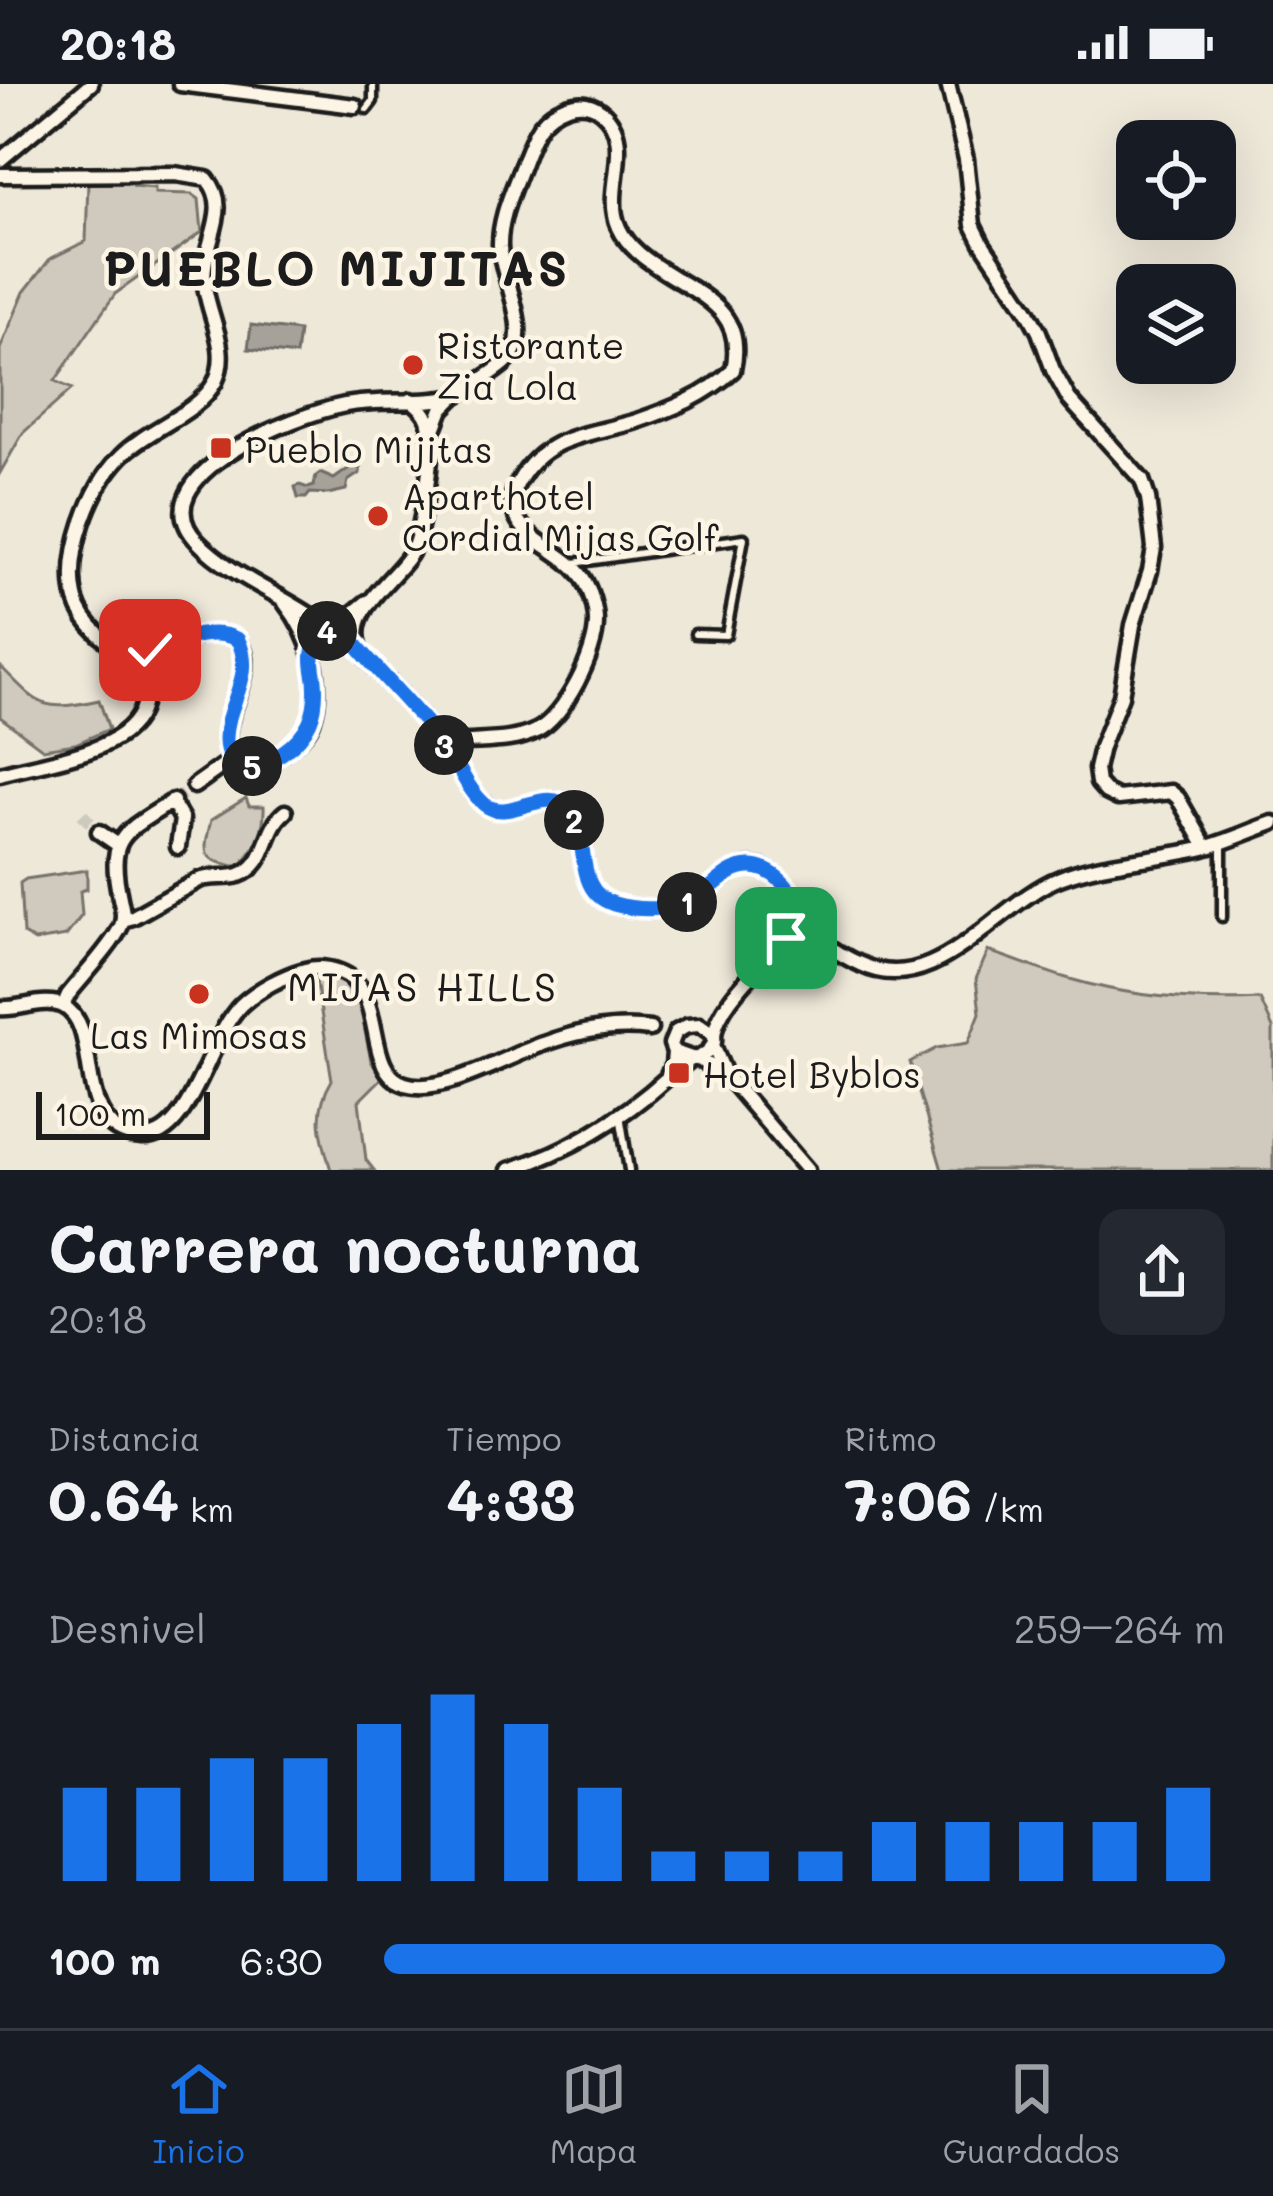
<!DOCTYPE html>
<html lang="es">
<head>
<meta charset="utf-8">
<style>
  body { margin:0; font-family:Mali,sans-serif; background:#242831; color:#f1f3f6; height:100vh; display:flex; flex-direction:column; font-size:45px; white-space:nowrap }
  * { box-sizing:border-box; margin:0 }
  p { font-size:39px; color:#9ea1a6 }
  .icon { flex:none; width:66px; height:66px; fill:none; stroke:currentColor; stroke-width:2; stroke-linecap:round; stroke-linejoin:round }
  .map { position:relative; height:1086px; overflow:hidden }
  .sheet { display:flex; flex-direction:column; background:#171b24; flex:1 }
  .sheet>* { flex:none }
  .controls { position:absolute; left:1116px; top:36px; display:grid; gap:24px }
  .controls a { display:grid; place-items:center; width:120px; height:120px; border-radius:24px; background:#171b24; box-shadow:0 12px 48px #0002; font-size:60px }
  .scale { position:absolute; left:36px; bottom:30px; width:174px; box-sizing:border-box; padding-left:12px; border:6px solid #1c1c1c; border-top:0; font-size:33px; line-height:42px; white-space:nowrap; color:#1c1c1c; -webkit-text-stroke:9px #fcf5e5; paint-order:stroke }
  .pin { position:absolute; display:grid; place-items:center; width:102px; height:102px; color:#fff; margin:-51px; border-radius:24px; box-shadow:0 6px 18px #0006 }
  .km { position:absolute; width:60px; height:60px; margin:-30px; border-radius:50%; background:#222; color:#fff; font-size:33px; line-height:60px; text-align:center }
  .round { display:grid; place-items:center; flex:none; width:126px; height:126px; border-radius:24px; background:#242831 }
  .head { display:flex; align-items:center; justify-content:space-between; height:204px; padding:0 48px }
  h1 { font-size:66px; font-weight:700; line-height:90px }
  .stats { display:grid; grid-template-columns:repeat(3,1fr); gap:18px; height:204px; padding:12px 48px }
  .stats div { display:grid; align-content:center }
  .stats b { font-size:60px; font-weight:700 }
  .stats small { font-size:33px; font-weight:400 }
  .stats p { font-size:33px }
  .chart { height:336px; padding:24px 48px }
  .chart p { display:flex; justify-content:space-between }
  .chart svg { width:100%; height:216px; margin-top:12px; stroke:#1a73e8; stroke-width:6 }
  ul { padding:0 48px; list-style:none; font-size:39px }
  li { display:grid; grid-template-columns:192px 144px 1fr; align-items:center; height:90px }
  li i { height:30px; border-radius:15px; background:#1a73e8 }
  .status { display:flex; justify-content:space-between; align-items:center; height:84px; padding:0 60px; background:#171b24; direction:ltr }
  .status svg { height:33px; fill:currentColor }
  .tab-bar { display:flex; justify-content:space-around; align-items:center; height:168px; border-top:3px solid #363941; background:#171b24; font-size:33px; color:#9ea1a6 }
  .tab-bar a { display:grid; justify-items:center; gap:6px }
  .tab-bar .active { color:#1a73e8 }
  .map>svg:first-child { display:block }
  .green { fill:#cfcabd; stroke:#76736c; stroke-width:3 }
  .water { fill:#a7a299; stroke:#6f6c67; stroke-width:3 }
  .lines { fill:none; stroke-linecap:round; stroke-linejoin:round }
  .street-tunnel { stroke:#cec9bd; stroke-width:12; stroke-dasharray:12 6; stroke-linecap:butt }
  .lane-casing { stroke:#1c1c1c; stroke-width:15 }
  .street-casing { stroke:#1c1c1c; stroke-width:21 }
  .lane { stroke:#fcf5e5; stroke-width:6 }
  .street { stroke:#fcf5e5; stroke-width:12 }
  .route-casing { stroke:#fff; stroke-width:24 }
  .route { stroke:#1a73e8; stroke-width:15 }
  .poi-dot { fill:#c8321e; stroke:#fcf5e5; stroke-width:4.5 }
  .labels { text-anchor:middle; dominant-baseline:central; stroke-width:9; stroke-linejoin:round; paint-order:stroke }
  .poi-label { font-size:36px; fill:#1c1c1c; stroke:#fcf5e5; text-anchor:start }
  .neighbourhood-label { font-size:39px; letter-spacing:3px; fill:#1c1c1c; stroke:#fcf5e5 }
  .district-label { font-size:48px; font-weight:bold; letter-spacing:3px; fill:#1c1c1c; stroke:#fcf5e5 }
</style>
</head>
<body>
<div class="status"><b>20:18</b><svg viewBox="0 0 49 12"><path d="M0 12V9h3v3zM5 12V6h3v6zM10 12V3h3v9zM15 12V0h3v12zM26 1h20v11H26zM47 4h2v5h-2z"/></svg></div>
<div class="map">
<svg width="1273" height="1086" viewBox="0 0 1273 1086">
  <rect width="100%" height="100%" fill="#eee8d9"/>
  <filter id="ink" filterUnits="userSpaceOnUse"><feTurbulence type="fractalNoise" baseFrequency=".00833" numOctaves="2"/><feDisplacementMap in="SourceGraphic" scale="24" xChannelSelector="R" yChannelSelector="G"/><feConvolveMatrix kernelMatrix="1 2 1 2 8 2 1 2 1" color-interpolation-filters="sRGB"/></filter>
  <g filter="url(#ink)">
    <!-- green -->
    <path class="green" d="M88,97H132L133,102L155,104V109L192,110L199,115L202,148L115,210L55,297L72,305L23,349L0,389V265L24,208L50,175L86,157Z
      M0,582C40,621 39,629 99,616L109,645L75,660L43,665L0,633Z
      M246,714L249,722H264C265,746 255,767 238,783C200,775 203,771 211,736Z
      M87,786V805L80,807L82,831L66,852L35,857L23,850L20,799L26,795Z
      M988,867C1016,876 1042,887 1070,895C1131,913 1198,918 1260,915L1273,944V1086H942L910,978L937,964L968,959L980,929L976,895Z
      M315,891L335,892L348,904L360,922L371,977L382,994L359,1017L366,1076L374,1086H331C321,1052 312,1029 332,996Z"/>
    <!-- water -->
    <path class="water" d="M251,241L299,247L296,271L248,265Z
      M352,382L360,384V389L348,397L346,406L328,410L310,409L306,414H298L295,403L300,401L308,404L314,402L316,392L320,389L334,395Z"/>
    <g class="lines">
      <!-- street-tunnel -->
      <path class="street-tunnel" d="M173,717L194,702
        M82,730L99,748"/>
      <!-- lane casing -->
      <g class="lane-casing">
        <path id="lane" d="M367,25L373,17V0
          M574,479L744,454L726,551L695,550
          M1222,833V761
          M620,1031L629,1086"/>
      </g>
      <!-- street casing -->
      <g class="street-casing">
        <path id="street" d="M180,0L355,22
          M948,0L966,75L973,141L982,159L1027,226L1039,248L1053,286L1069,315L1142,396L1148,414L1154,464L1150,487L1133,541L1121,612L1101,663L1096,685L1098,699L1106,708L1118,714L1171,708L1178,714L1206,763
          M0,76L91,0
          M0,91L175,90L207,95C230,122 209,150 205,182C199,221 234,260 215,298C198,330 147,345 121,372C90,404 64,471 76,516C83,541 111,563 133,575C137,589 146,607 143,621C131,670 39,678 0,690
          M411,316C418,321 425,327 428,336C436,358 423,449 411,469C395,496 339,531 363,569C369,579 380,588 388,596C408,619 430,640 447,665C459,682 470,713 490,723C514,736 545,702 567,724C593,749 570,803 611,819C630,827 673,826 691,817C720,803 742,762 778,794C786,802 794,814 796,825C801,857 720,905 714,951
          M320,538C281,510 231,492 198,458C134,392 299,330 345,321C380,314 422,321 454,313L442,325L433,348
          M313,568L327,546L335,544L367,518
          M133,575C162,560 252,522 245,586C241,615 222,638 228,669C232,675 234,679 242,681C263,688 305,657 312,638C326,599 309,549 285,519
          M446,663L455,659C481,656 512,659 536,647C564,634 597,568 596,537C596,524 590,505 583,494C566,468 528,459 516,432C510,419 512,409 519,397C547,349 589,352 637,337C672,325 706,312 733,286C747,223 695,210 653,180C635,168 619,153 615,131C608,97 634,54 601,27C591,19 579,18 567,22C540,32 534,50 524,76C514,104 499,133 500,163C502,197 535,249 507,277C492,291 471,302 454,313
          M194,702L232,675
          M172,718L182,735L178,763
          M99,748L118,761
          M797,829C815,854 833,868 860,880C936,917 997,818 1060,794C1105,776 1157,776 1204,764C1227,758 1250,747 1273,739
          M123,836L133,833L199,796C213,791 226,795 239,791C269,781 263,745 285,728
          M781,861L797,859L826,863
          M63,922L68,911C82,893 112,862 121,842C125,832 122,824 120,814C106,751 125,748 173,717
          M0,924C19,926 45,913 63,922C106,944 68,1048 142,1053C191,1056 209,952 241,921C257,906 283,892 305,886C316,883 329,884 340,888C389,906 361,986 405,1000C441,1012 507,972 543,960C578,947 613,940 650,945
          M700,941L714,951C716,964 706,971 694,975L674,968L671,960L676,948L687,942Z
          M674,968L673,980L667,994L691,975
          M698,975L725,990L713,961
          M725,990L807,1086
          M509,1086C567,1068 622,1035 667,994"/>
      </g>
      <!-- lane -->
      <use href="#lane" class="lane"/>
      <!-- street -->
      <use href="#street" class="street"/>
    </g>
  </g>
  <g class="lines" filter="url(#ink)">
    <!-- route casing -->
    <g class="route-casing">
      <path id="route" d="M150,566C176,558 213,541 238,556C256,593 225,620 226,656C226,670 233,681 247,682C260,682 272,676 282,669C309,650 318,629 315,596C314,588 311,577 313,568C316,555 327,548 337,542L346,549C377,587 412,621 443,659C457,677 466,704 484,720C509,741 547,698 569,726C592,753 571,807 614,820C638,827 673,827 695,815C713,805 726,784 749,783C770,781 798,807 797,830C796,838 790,847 786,854"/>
    </g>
    <!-- route -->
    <use href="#route" class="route"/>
  </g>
  <!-- markers -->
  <g class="poi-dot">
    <circle cx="413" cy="281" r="12"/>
    <rect x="209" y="352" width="24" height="24" rx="6"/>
    <circle cx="378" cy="432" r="12"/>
    <circle cx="199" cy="910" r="12"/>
    <rect x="667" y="977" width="24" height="24" rx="6"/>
  </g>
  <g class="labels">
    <!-- poi labels -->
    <g class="poi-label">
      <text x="437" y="260">Ristorante<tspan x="437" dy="41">Zia Lola</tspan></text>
      <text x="245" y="364">Pueblo Mijitas</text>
      <text x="402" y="411">Aparthotel<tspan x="402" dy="41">Cordial Mijas Golf</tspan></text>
      <text x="199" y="950" text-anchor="middle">Las Mimosas</text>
      <text x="703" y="989">Hotel Byblos</text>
    </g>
    <!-- neighbourhood labels -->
    <g class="neighbourhood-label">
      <text x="423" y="901">MIJAS HILLS</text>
    </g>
    <!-- district labels -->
    <g class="district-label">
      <text x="337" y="183">PUEBLO MIJITAS</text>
    </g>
  </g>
</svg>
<div class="controls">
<a><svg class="icon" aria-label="locate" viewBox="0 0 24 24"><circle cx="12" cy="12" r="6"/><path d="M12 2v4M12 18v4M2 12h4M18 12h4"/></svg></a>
<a><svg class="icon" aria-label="layers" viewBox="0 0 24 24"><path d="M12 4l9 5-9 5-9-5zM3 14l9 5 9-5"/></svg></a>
</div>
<div class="scale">100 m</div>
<div class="pin" style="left:786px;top:854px;background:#1e9e55"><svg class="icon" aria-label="arrive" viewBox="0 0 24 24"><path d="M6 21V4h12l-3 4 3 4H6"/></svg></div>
<div class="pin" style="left:150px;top:566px;background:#d93025"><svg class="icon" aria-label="check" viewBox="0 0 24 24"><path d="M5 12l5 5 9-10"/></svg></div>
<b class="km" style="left:687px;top:818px">1</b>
<b class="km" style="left:574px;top:736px">2</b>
<b class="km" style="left:444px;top:661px">3</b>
<b class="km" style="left:327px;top:547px">4</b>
<b class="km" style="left:252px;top:682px">5</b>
</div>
<section class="sheet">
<div class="head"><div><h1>Carrera nocturna</h1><p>20:18</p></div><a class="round"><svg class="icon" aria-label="share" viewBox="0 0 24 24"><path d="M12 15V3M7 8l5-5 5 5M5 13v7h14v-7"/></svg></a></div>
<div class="stats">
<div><p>Distancia</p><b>0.64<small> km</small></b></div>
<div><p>Tiempo</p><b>4:33</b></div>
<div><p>Ritmo</p><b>7:06<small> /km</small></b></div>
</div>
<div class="chart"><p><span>Desnivel</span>259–264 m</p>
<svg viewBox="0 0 160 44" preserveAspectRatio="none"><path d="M5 44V25M15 44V25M25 44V19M35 44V19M45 44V12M55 44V6M65 44V12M75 44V25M85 44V38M95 44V38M105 44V38M115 44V32M125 44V32M135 44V32M145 44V32M155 44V25"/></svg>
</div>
<ul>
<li><b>100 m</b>6:30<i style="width:100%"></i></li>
</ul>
</section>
<nav class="tab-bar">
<a class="active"><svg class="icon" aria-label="home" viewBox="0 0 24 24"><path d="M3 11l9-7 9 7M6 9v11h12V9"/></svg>Inicio</a>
<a><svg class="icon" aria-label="map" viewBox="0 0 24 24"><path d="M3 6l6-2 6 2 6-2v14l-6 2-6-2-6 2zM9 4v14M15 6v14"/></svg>Mapa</a>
<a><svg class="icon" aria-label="saved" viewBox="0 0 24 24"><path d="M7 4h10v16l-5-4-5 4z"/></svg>Guardados</a>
</nav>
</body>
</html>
